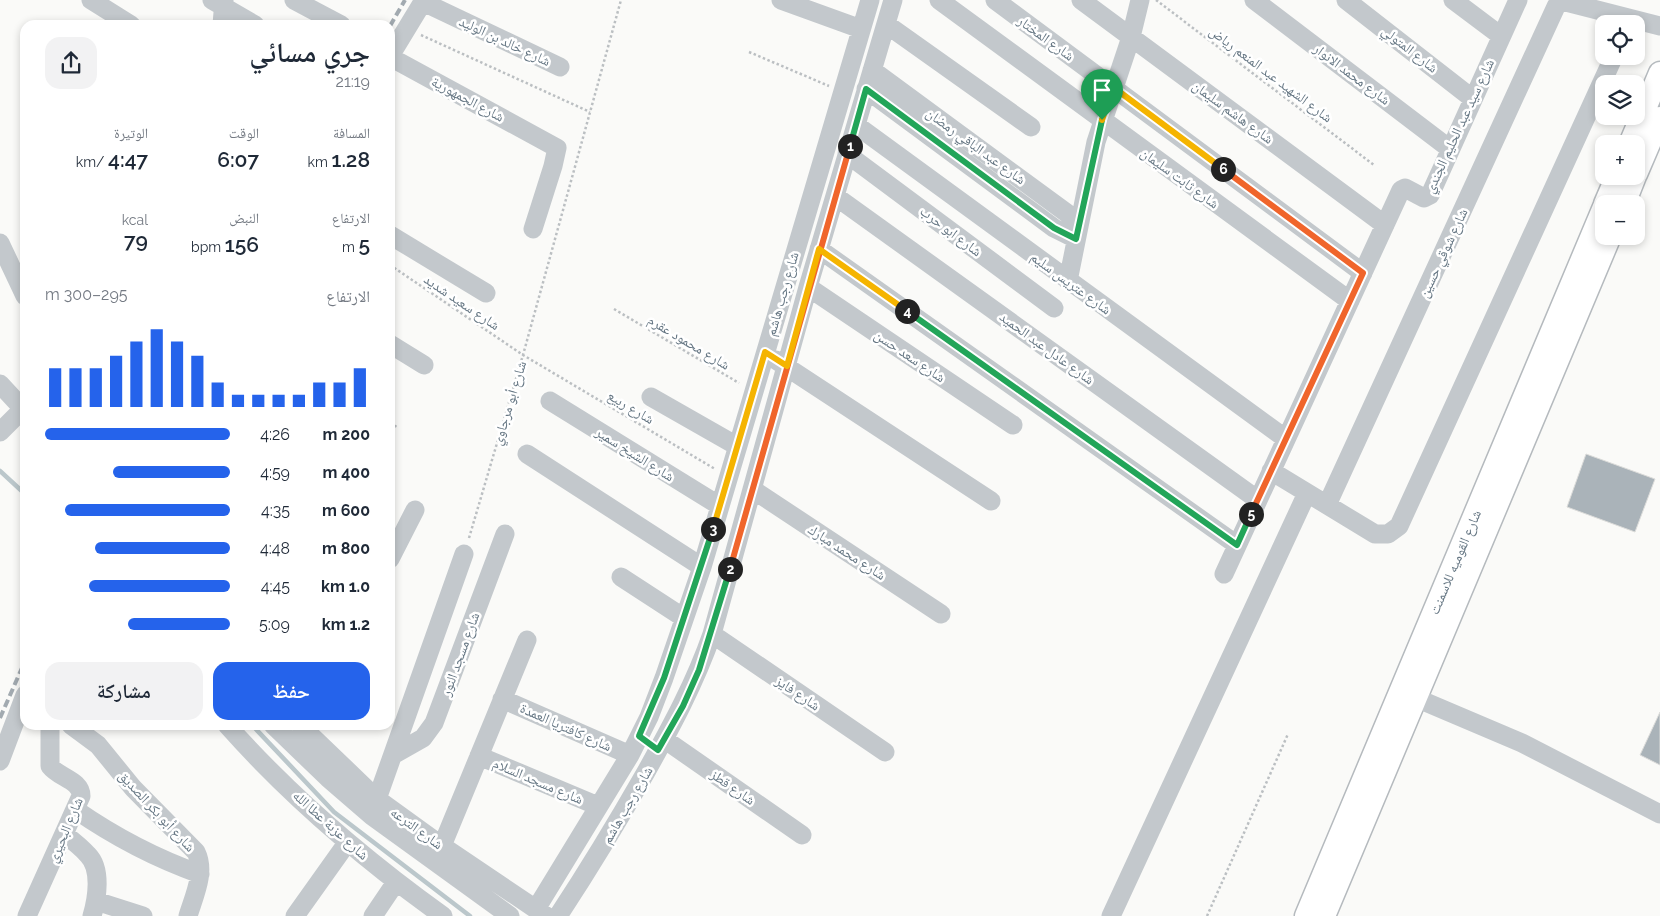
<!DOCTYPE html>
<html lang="ar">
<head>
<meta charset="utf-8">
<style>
  body { margin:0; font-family:Raleway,"Noto Naskh Arabic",sans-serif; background:#f2f2f3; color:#1f2937; direction:rtl; height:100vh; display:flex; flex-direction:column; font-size:19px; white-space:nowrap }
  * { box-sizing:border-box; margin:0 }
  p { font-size:16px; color:#747a83 }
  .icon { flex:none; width:28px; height:28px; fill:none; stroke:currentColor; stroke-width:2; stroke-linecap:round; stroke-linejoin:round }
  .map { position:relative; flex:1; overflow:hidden; direction:ltr }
  .panel { position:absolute; left:20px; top:20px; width:375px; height:710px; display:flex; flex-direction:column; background:#fff; border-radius:15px; box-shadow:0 2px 8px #0003; direction:rtl }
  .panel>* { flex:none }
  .controls { position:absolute; left:1595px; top:15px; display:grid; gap:10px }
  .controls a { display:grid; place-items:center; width:50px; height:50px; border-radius:10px; background:#fff; box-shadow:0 2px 8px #0003; font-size:25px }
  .pin { position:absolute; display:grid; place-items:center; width:42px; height:42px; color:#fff; margin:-51px -21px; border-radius:50% 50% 50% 0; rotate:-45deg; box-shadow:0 0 5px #0007 }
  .pin .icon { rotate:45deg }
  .km { position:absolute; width:25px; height:25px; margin:-12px; border-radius:50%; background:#222; color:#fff; font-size:14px; line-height:25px; text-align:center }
  .round { display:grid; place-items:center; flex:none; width:52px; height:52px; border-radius:15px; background:#f2f2f3 }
  .summary { display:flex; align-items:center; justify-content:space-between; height:85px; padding:0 25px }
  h1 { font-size:28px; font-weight:600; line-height:38px }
  .metrics { display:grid; grid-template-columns:repeat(3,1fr); gap:8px; height:85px; padding:5px 25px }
  .metrics div { display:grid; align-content:center }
  .metrics b { font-size:21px; font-weight:600 }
  .metrics small { font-size:14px; font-weight:400 }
  .metrics p { font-size:14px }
  .chart { height:140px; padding:10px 25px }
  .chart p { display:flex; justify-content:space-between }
  .chart svg { width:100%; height:90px; margin-top:5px; stroke:#2563eb; stroke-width:6 }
  .cta { display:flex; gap:10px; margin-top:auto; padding:10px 25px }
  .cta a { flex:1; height:58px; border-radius:15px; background:#2563eb; color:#fff; font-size:20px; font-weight:600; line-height:58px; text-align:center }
  .cta a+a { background:#f2f2f3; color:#1f2937 }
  ul { padding:0 25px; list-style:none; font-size:16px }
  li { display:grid; grid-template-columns:80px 60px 1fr; align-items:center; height:38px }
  li i { height:12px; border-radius:6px; background:#2563eb }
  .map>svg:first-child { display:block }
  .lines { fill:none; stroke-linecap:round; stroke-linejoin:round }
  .stream { stroke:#bbc7cb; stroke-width:4.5 }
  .building { fill:#aab3b9; stroke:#dcdcda }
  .major-casing { stroke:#b5babe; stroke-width:25 }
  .path { stroke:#bbbfc2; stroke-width:2.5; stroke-dasharray:2.5 2.5; stroke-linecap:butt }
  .minor { stroke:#c3c8cc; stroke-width:19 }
  .major { stroke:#fff; stroke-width:22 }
  .rail { stroke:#a2aab0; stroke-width:4; stroke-dasharray:8 4; stroke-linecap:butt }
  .split-1-casing { stroke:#fff; stroke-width:10 }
  .split-2-casing { stroke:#fff; stroke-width:10 }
  .split-3-casing { stroke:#fff; stroke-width:10 }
  .split-4-casing { stroke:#fff; stroke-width:10 }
  .split-5-casing { stroke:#fff; stroke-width:10 }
  .split-6-casing { stroke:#fff; stroke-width:10 }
  .split-7-casing { stroke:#fff; stroke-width:10 }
  .split-1 { stroke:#22a559; stroke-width:6 }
  .split-2 { stroke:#f0652b; stroke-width:6 }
  .split-3 { stroke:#22a559; stroke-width:6 }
  .split-4 { stroke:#f5b400; stroke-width:6 }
  .split-5 { stroke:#22a559; stroke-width:6 }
  .split-6 { stroke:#f0652b; stroke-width:6 }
  .split-7 { stroke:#f5b400; stroke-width:6 }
  .labels { text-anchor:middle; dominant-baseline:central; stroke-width:5; stroke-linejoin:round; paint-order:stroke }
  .street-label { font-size:14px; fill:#657683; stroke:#fff }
</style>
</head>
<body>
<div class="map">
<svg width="1660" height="916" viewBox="0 0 1660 916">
  <rect width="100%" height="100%" fill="#fafaf8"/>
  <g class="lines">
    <!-- stream -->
    <path class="stream" d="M0,471L25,494
      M252,725L334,812L470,916"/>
  </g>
  <!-- building -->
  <path class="building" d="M1586,454L1655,479L1635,532L1567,507Z
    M1660,712V765L1640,755Z"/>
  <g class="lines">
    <!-- major casing -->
    <g class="major-casing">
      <path id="major" d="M1630,144L1660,73
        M1636,174L1660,118
        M1605,204L1617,176
        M1624,204L1635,176
        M1306,916L1604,207
        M1324,916L1610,236"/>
    </g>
    <!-- path -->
    <path class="path" d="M1156,0L1374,165
      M421,35L590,112
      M749,52L829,86
      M390,265L523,355L715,469
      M614,309L739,383
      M390,423L397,427
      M469,538L523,355L621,0
      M1207,916L1288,734"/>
    <!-- minor -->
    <path class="minor" d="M91,0L131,25
      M212,0L255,25
      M294,0L341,25
      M781,0L861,29
      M939,0L1350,301
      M995,0L1363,273
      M1081,0L1385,225
      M1254,0L1450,149
      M1346,0L1473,99
      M1453,0L1501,36
      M1558,0L1660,26
      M423,2L560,67
      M886,24L1031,127
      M222,25L224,0
      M390,56L424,0
      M390,57L557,148L553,166L533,229
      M872,70L1079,222
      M866,89L1054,228L1076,239
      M856,125L1286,439
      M847,154L1054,308
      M835,196L1258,500
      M390,235L486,293
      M0,243L25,296
      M819,249L1237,545
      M1068,281L1096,142L1131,37L1140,0
      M808,287L1013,425
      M390,344L424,365
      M776,360L991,501
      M0,384L25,411
      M651,397L737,446
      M550,401L720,506
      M0,432L23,409
      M527,454L702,567
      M1271,471L1375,534H1388L1399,526L1614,56
      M752,489L941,614
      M1327,505L1559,0
      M390,559L415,510
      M1224,574L1401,190L1405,188L1424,198L1430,195L1518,0
      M621,577L684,618
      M712,634L885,752
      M1416,698L1522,743L1660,814
      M502,699L630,755
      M71,725L98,745L133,788L196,852C206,872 194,896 188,916
      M227,725C291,797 365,860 443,916
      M273,725L328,778L372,816L510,916
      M300,725L377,799L442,846L546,916
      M664,739L802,835
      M393,755L423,738L434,723L505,534
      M479,756L598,806
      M0,761L25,695
      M377,799L464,554
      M76,810C115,837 155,858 200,874
      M64,834C72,840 81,847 88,855C102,869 97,899 92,916
      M442,846L527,640
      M96,901L143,916
      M536,909L630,755L649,717L664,678L702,567L870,0
      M27,916L81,796C81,780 59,778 50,766V725
      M295,916L347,843
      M373,916L396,882
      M558,916C589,869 618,821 646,772C671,727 695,683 712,634L808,287L893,0
      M1111,916L1307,493"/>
    <!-- major -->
    <use href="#major" class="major"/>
    <!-- rail -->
    <path class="rail" d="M390,26L405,0
      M0,718L25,661"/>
  </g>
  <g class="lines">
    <!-- split-1 casing -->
    <g class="split-1-casing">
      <path id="split-1" d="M850,146L866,89L1054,228L1076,239L1102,120"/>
    </g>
    <!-- split-2 casing -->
    <g class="split-2-casing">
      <path id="split-2" d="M730,569L850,146"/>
    </g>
    <!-- split-3 casing -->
    <g class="split-3-casing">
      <path id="split-3" d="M713,529L664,678L639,736L658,750L683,706L699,670L730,569"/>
    </g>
    <!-- split-4 casing -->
    <g class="split-4-casing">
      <path id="split-4" d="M713,529L765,352L787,366L819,249L907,311"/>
    </g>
    <!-- split-5 casing -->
    <g class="split-5-casing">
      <path id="split-5" d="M907,311L1237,545L1251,514"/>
    </g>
    <!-- split-6 casing -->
    <g class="split-6-casing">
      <path id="split-6" d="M1223,169L1363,273L1251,514"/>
    </g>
    <!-- split-7 casing -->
    <g class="split-7-casing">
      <path id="split-7" d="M1102,120L1113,87L1223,169"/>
    </g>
    <!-- split-1 -->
    <use href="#split-1" class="split-1"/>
    <!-- split-2 -->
    <use href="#split-2" class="split-2"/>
    <!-- split-3 -->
    <use href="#split-3" class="split-3"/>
    <!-- split-4 -->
    <use href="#split-4" class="split-4"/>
    <!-- split-5 -->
    <use href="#split-5" class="split-5"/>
    <!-- split-6 -->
    <use href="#split-6" class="split-6"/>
    <!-- split-7 -->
    <use href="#split-7" class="split-7"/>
  </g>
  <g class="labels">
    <!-- street labels -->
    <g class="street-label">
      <text transform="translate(1046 38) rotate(36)">شارع المختار</text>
      <text transform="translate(505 41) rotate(25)">شارع خالد بن الوليد</text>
      <text transform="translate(1410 49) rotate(38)">شارع المتولي</text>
      <text transform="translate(1271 74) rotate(37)">شارع الشهيد عبد المنعم رياض</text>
      <text transform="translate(1352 74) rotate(37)">شارع محمد الانوار</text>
      <text transform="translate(468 99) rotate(28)">شارع الجمهورية</text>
      <text transform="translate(1233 112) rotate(36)">شارع هاشم سليمان</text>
      <text transform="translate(1459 126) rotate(-65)">شارع سيد عبد الحليم الجندي</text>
      <text transform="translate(976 146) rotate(36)">شارع عبد الباقي رمضان</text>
      <text transform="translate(1180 178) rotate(36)">شارع ثابت سليمان</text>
      <text transform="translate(951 231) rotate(37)">شارع ابو حرب</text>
      <text transform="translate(1443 253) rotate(-65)">شارع شوقي حسين</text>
      <text transform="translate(1071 283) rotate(36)">شارع عتريس سليم</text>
      <text transform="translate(782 294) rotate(-74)">شارع رجب هاشم</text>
      <text transform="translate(462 302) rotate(34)">شارع سعيد شديد</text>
      <text transform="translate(689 342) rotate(31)">شارع محمود عقرم</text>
      <text transform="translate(1047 348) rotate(36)">شارع عادل عبد الحميد</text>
      <text transform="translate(910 356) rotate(34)">شارع سعد حسن</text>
      <text transform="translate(509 403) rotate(-73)">شارع أبو مرجاوي</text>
      <text transform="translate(631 407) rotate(31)">شارع ربيع</text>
      <text transform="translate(635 454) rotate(32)">شارع الشيخ سمير</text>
      <text transform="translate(847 552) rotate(33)">شارع محمد مبارك</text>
      <text transform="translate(1455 562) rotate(-67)">شارع القوميه للاسمنت</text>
      <text transform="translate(460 654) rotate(-70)">شارع مسجد النور</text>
      <text transform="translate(798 693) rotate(34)">شارع فايز</text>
      <text transform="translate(566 727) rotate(24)">شارع كافتريا العمدة</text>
      <text transform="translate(538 781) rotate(23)">شارع مسجد السلام</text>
      <text transform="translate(733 787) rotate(35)">شارع قطز</text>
      <text transform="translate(627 805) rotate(-60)">شارع رجب هاشم</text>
      <text transform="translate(157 811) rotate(47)">شارع أبو بكر الصديق</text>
      <text transform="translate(331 825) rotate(42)">شارع عزبة عطا الله</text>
      <text transform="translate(417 828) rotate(36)">شارع الترعه</text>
      <text transform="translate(65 830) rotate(-67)">شارع البحيري</text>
    </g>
  </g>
</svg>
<div class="controls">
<a><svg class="icon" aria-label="locate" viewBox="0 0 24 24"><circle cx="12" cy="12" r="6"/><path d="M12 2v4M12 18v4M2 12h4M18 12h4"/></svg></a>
<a><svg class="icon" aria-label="layers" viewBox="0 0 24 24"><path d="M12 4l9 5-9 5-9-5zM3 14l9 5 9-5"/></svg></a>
<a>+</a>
<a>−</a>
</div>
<div class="pin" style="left:1102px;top:120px;background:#1e9e55"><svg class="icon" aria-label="arrive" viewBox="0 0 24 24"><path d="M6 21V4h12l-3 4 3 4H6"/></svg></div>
<b class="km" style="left:850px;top:146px">1</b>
<b class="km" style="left:730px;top:569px">2</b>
<b class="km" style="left:713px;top:529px">3</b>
<b class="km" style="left:907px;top:311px">4</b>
<b class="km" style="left:1251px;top:514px">5</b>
<b class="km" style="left:1223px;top:169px">6</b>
<section class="panel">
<div class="summary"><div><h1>جري مسائي</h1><p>21:19</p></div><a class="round"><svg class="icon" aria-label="share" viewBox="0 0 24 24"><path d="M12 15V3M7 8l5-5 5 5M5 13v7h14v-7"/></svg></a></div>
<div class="metrics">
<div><p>المسافة</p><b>1.28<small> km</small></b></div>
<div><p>الوقت</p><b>6:07</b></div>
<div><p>الوتيرة</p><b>4:47<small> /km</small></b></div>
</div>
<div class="metrics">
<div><p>الارتفاع</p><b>5<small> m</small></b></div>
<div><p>النبض</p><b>156<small> bpm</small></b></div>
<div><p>kcal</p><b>79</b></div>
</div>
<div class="chart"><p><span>الارتفاع</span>295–300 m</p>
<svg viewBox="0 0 160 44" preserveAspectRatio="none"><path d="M5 44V25M15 44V25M25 44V25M35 44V19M45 44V12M55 44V6M65 44V12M75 44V19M85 44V32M95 44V38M105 44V38M115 44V38M125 44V38M135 44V32M145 44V32M155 44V25"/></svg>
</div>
<ul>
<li><b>200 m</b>4:26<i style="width:100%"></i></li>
<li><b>400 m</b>4:59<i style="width:63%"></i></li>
<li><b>600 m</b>4:35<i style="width:89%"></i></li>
<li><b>800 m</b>4:48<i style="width:73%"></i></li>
<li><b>1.0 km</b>4:45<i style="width:76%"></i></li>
<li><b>1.2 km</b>5:09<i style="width:55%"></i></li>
</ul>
<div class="cta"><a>حفظ</a><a>مشاركة</a></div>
</section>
</div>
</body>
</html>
